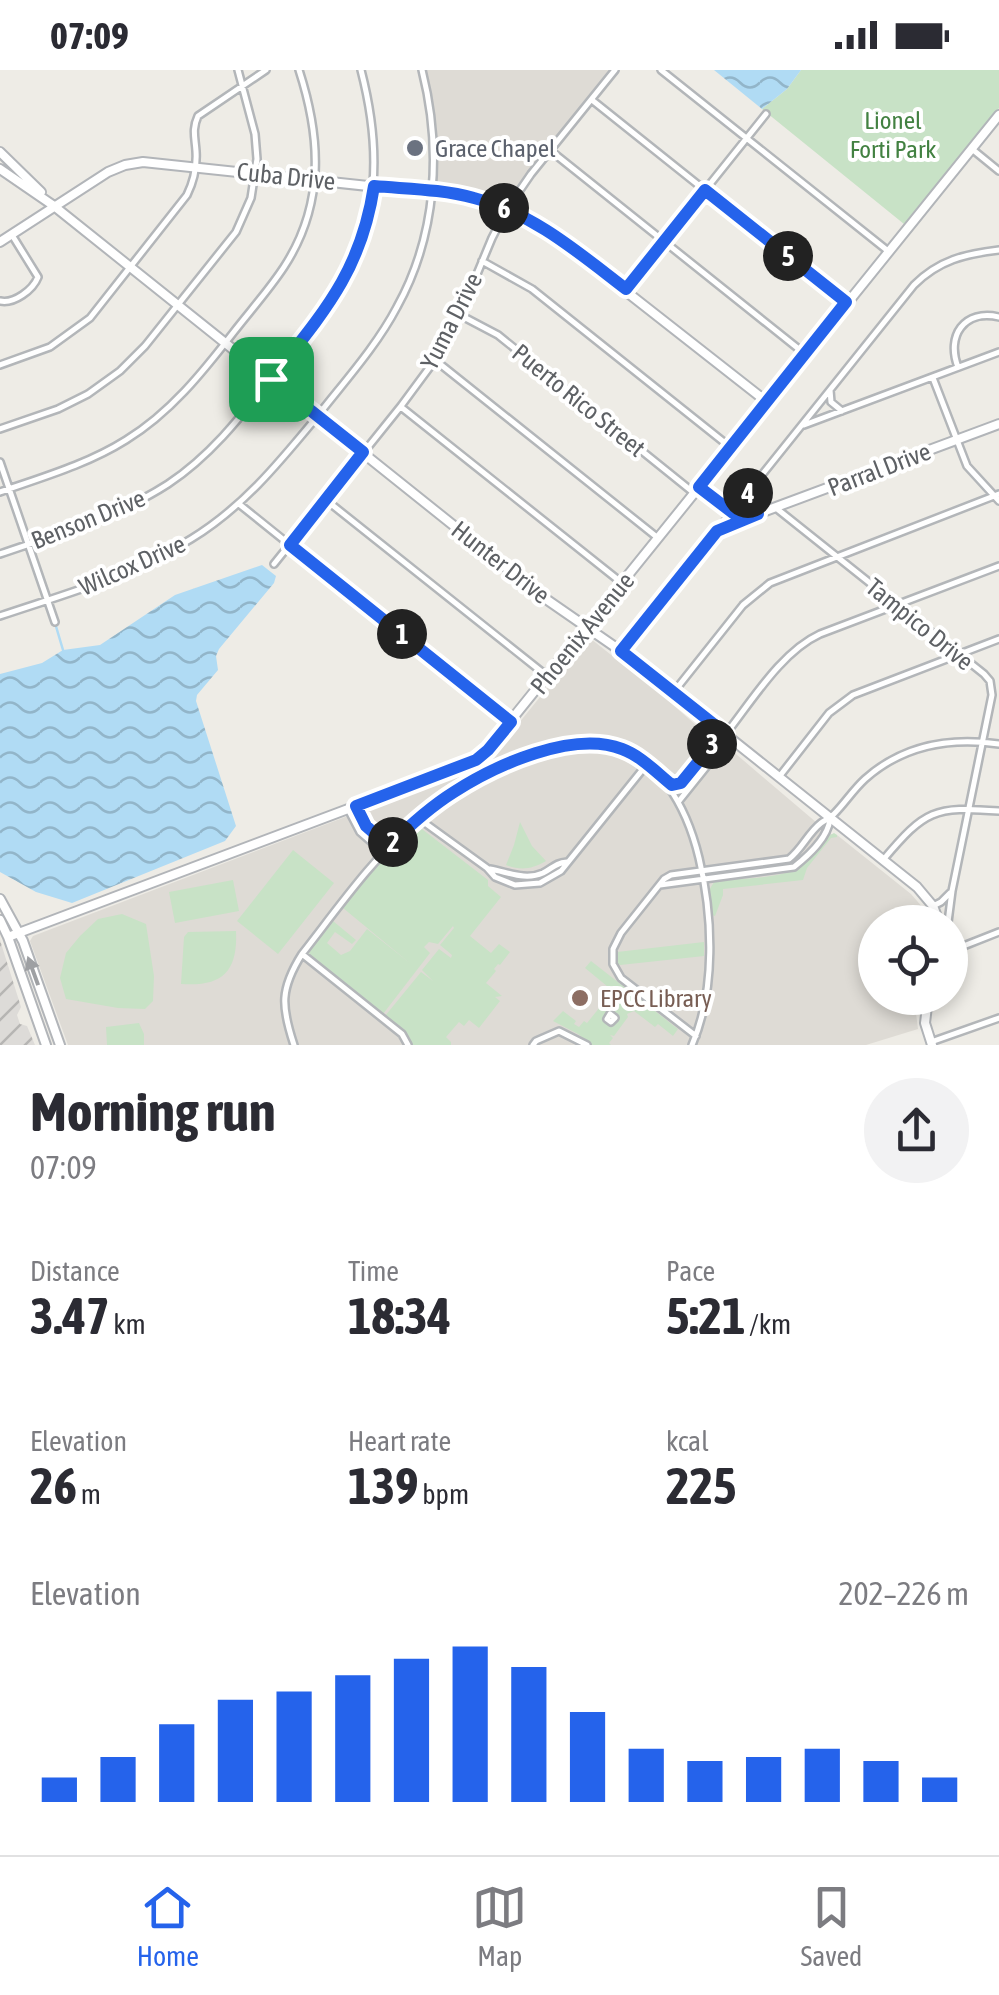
<!DOCTYPE html>
<html lang="en">
<head>
<meta charset="utf-8">
<style>
  body { margin:0; font-family:"Asap Condensed",sans-serif; background:#f2f2f3; color:#2b2b33; height:100vh; display:flex; flex-direction:column; font-size:38px; white-space:nowrap }
  * { box-sizing:border-box; margin:0 }
  p { font-size:32px; color:#7c7c81 }
  .icon { flex:none; width:55px; height:55px; fill:none; stroke:currentColor; stroke-width:2; stroke-linecap:round; stroke-linejoin:round }
  .map { position:relative; height:975px; overflow:hidden }
  .panel { display:flex; flex-direction:column; background:#fff; flex:1 }
  .panel>* { flex:none }
  .controls { position:absolute; left:858px; top:835px; display:grid; gap:20px }
  .controls a { display:grid; place-items:center; width:110px; height:110px; border-radius:50%; background:#fff; box-shadow:0 5px 15px #0003; font-size:50px }
  .pin { position:absolute; display:grid; place-items:center; width:85px; height:85px; color:#fff; margin:-42px; border-radius:20px; box-shadow:0 5px 15px #0006 }
  .km { position:absolute; width:50px; height:50px; margin:-25px; border-radius:50%; background:#222; color:#fff; font-size:28px; line-height:50px; text-align:center }
  .round { display:grid; place-items:center; flex:none; width:105px; height:105px; border-radius:52px; background:#f2f2f3 }
  .summary { display:flex; align-items:center; justify-content:space-between; height:170px; padding:0 30px }
  h1 { font-size:55px; font-weight:700; line-height:75px }
  .figures { display:grid; grid-template-columns:repeat(3,1fr); gap:15px; height:170px; padding:10px 30px }
  .figures div { display:grid; align-content:center }
  .figures b { font-size:50px; font-weight:700 }
  .figures small { font-size:28px; font-weight:400 }
  .figures p { font-size:28px }
  .chart { height:280px; padding:20px 30px }
  .chart p { display:flex; justify-content:space-between }
  .chart svg { width:100%; height:180px; margin-top:10px; stroke:#2563eb; stroke-width:6 }
  .status { display:flex; justify-content:space-between; align-items:center; height:70px; padding:0 50px; background:#fff; direction:ltr }
  .status svg { height:28px; fill:currentColor }
  .tabs { display:flex; justify-content:space-around; align-items:center; height:140px; border-top:2px solid #e1e1e2; background:#fff; font-size:28px; color:#7c7c81 }
  .tabs a { display:grid; justify-items:center; gap:5px }
  .tabs .selected { color:#2563eb }
  .map>svg:first-child { display:block }
  .industrial { fill:url(#industrial-furrows) }
  .education { fill:#dedbd5 }
  .green { fill:#c8e2c6 }
  .water { fill:url(#water-waves) }
  .lines { fill:none; stroke-linecap:round; stroke-linejoin:round }
  .stream { stroke:#b0dbf4; stroke-width:2.5 }
  .street-casing { stroke:#b3b6b9; stroke-width:10 }
  .secondary-casing { stroke:#b2b5b9; stroke-width:12 }
  .street { stroke:#fff; stroke-width:5 }
  .secondary { stroke:#fff; stroke-width:8 }
  .oneway { fill:#9ea0a3 }
  .route-casing { stroke:#fff; stroke-width:20 }
  .route { stroke:#2563eb; stroke-width:12 }
  .worship-dot { fill:#6b7280; stroke:#fff; stroke-width:4 }
  .education-dot { fill:#8d6e63; stroke:#fff; stroke-width:4 }
  .labels { text-anchor:middle; dominant-baseline:central; stroke-width:8; stroke-linejoin:round; paint-order:stroke }
  .park-label { font-size:25px; fill:#428141; stroke:#fff }
  .worship-label { font-size:25px; fill:#5b616d; stroke:#fff; text-anchor:start }
  .street-label { font-size:25px; fill:#5e6165; stroke:#fff }
  .education-label { font-size:25px; fill:#785e54; stroke:#fff; text-anchor:start }
</style>
</head>
<body>
<div class="status"><b>07:09</b><svg viewBox="0 0 49 12"><path d="M0 12V9h3v3zM5 12V6h3v6zM10 12V3h3v9zM15 12V0h3v12zM26 1h20v11H26zM47 4h2v5h-2z"/></svg></div>
<div class="map">
<svg width="999" height="975" viewBox="0 0 999 975">
  <defs>
    <pattern id="industrial-furrows" width="10" height="10" patternUnits="userSpaceOnUse" patternTransform="scale(2.5)"><rect width="10" height="10" fill="#dddbd8"/><path d="M-1 1l2-2M0 10L10 0M9 11l2-2" fill="none" stroke="#b6b5b3"/></pattern>
    <pattern id="water-waves" width="16" height="10" patternUnits="userSpaceOnUse" patternTransform="scale(2.5)"><rect width="16" height="10" fill="#b0dbf4"/><path d="M0 5q4-4 8 0t8 0" fill="none" stroke="#92b5c9"/></pattern>
  </defs>
  <rect width="100%" height="100%" fill="#eeece6"/>
  <!-- industrial -->
  <path class="industrial" d="M0,870L21,937L17,945L20,954L27,956L35,975H0Z"/>
  <!-- education -->
  <path class="education" d="M426,0H608L610,1L508,130L502,133L469,122L436,118L437,61Z
    M587,569H591L663,626L723,679H730L830,764L837,765L911,824L924,839L928,852H875V928H919L916,943L918,959L866,975H68L30,871L33,866L479,696L489,690Z"/>
  <!-- green -->
  <path class="green" d="M801,0H999V38L904,154L762,39L787,19Z
    M520,752L532,776L546,791C532,799 521,801 506,795L514,775Z
    M418,756L488,810V816L501,827L470,866L491,883L499,874L510,882L500,895L498,894L494,899L496,901L486,913L502,926L495,927L500,931L479,958L469,950L464,956L459,952L446,967L451,972V975H412L407,964L385,946L421,902L433,911L422,900L439,879L451,888L452,885L440,875L454,858L453,856L438,874L429,872L424,877L430,883L383,944L309,884L311,878L333,851L356,870L352,874L335,862L327,873L341,885L350,881L367,859L411,894L343,838L382,789Z
    M834,763L837,765V767L831,768L807,798L803,810L723,819V825L715,846L711,845L708,822L714,812C738,807 771,810 793,800C811,792 816,771 834,763Z
    M293,780L334,813L278,884L237,851Z
    M233,810L239,841L175,853L169,822Z
    M122,844L146,854L154,906L153,931L145,939L118,938L66,929L60,908L66,883L80,866L98,849Z
    M236,861C238,902 222,917 181,914L184,867L188,862Z
    M704,872V886L620,895L616,893L617,882Z
    M591,891L678,959L673,966L658,954L655,957L634,941L627,944L628,947L614,966L610,965L613,968L609,973L611,975H592L578,964L553,951L563,941L576,951L574,954L579,957L584,951L587,953L613,921L585,898Z
    M139,953L144,964V975H107L106,957Z"/>
  <!-- water -->
  <path class="water" d="M714,0H801L787,19L762,39Z
    M262,495L276,506L274,513L219,579L216,586L218,600L197,625L196,631L236,756L225,771L72,833L36,822L0,802V604L42,593L63,580L100,575L175,525Z"/>
  <g class="lines">
    <!-- stream -->
    <path class="stream" d="M55,553L63,580"/>
    <!-- street casing -->
    <g class="street-casing">
      <path id="street" d="M661,0L888,181
        M592,30L846,233
        M972,79L999,101
        M551,81L805,284
        M482,191L532,219L730,377
        M626,219L766,44
        M0,231C14,234 33,220 38,207L12,165
        M460,245L498,265L694,423
        M435,290L658,468
        M0,295L50,277L90,248L187,125C194,111 197,97 196,81C195,67 192,59 198,46L266,0
        M958,297C946,266 964,239 999,247
        M933,308L967,396L999,431
        M830,320L831,332L842,341
        M401,337L622,513
        M804,355L999,282
        M0,359L58,339L88,324L120,301L145,276L236,162L251,128L257,89L255,64L238,0
        M0,392L55,552
        M0,422C43,407 88,394 126,370C170,343 202,303 233,263C250,241 269,220 284,197C325,134 321,68 299,0
        M326,430L547,606
        M239,434L509,651
        M776,438L984,604L990,611L992,625L952,821L948,852
        M720,460L747,448
        M0,484C58,464 117,447 168,414C209,387 239,349 269,311C291,283 316,257 335,227C380,154 382,81 361,0
        M274,494L401,336L435,290L460,245L492,168L507,139L531,104L615,0
        M0,546C65,524 132,506 191,469C242,438 278,394 316,348C344,312 376,277 397,237C437,165 442,79 422,0
        M621,581L914,215C939,190 965,184 999,180
        M673,623L743,535L770,513L999,424
        M779,707L829,643L853,625L999,569
        M668,711L675,714C697,705 704,676 725,665C752,631 781,582 820,564L999,496
        M679,731L723,676L725,665
        M356,737L366,756L389,776
        M348,739L360,762L383,782
        M418,748L487,798L495,807L515,815L540,813L561,801L647,694
        M883,790C925,740 934,736 999,741
        M490,799C508,802 525,811 543,803C553,798 555,793 567,792
        M660,815L794,797C809,785 828,768 830,749
        M933,836L941,832L950,823
        M950,875H966L999,862
        M302,884L402,964L408,975
        M610,944L615,948L611,952L607,949Z
        M696,966L621,908L613,894V879L621,863L664,809L671,805L789,789C802,779 808,763 821,753C825,750 830,748 834,744C845,733 853,720 865,709C903,675 950,667 999,674
        M931,972L999,948
        M294,975C281,936 280,919 302,884C338,838 372,789 416,751C448,723 487,701 527,688C551,680 577,670 602,674C658,681 687,738 699,788C713,846 716,920 692,975
        M533,975L536,971L559,961L587,975"/>
    </g>
    <!-- secondary casing -->
    <g class="secondary-casing">
      <path id="secondary" d="M0,82L41,122
        M0,99L54,136L543,527L621,581L917,817L933,836L939,852
        M0,172L108,102L125,95L143,92L471,127L507,139L549,161L767,332
        M699,417L736,445L752,446L999,354
        M0,829L23,871L60,975
        M0,850L8,867L46,975
        M8,867L348,739L483,685L999,45
        M928,928L925,953L932,975"/>
    </g>
    <!-- street -->
    <use href="#street" class="street"/>
    <!-- secondary -->
    <use href="#secondary" class="secondary"/>
  </g>
  <!-- one-way arrows -->
  <defs><path id="oneway-solid" d="M-6-.8H1V-3.2L6.5 0L1 3.2V.8H-6Z" transform="scale(2.5)"/></defs>
  <use class="oneway" href="#oneway-solid" transform="translate(33 901) rotate(-110)"/>
  <g class="lines">
    <!-- route casing -->
    <g class="route-casing">
      <path id="route" d="M374,116C407,119 442,119 474,128C533,143 579,183 626,219L705,120L846,232L699,417L733,443L749,422L748,435L758,444L717,461L621,581L726,664L716,670L681,713L672,715C656,702 641,686 622,679C573,660 496,695 454,722C430,737 409,756 389,776L366,756L356,736L476,690L488,680L511,652L290,475L363,382L271,309C323,243 361,202 374,116Z"/>
    </g>
    <!-- route -->
    <use href="#route" class="route"/>
  </g>
  <!-- markers -->
  <circle class="worship-dot" cx="415" cy="78" r="10"/>
  <circle class="education-dot" cx="580" cy="928" r="10"/>
  <g class="labels">
    <!-- park labels -->
    <g class="park-label">
      <text x="893" y="50">Lionel<tspan x="893" dy="29">Forti Park</tspan></text>
    </g>
    <!-- worship labels -->
    <g class="worship-label">
      <text x="435" y="78">Grace Chapel</text>
    </g>
    <!-- street labels -->
    <g class="street-label">
      <text transform="translate(286 106) rotate(6)">Cuba Drive</text>
      <text transform="translate(451 251) rotate(-63)">Yuma Drive</text>
      <text transform="translate(579 330) rotate(39)">Puerto Rico Street</text>
      <text transform="translate(879 399) rotate(-21)">Parral Drive</text>
      <text transform="translate(88 449) rotate(-22)">Benson Drive</text>
      <text transform="translate(501 492) rotate(38)">Hunter Drive</text>
      <text transform="translate(132 495) rotate(-24)">Wilcox Drive</text>
      <text transform="translate(920 554) rotate(39)">Tampico Drive</text>
      <text transform="translate(582 563) rotate(-51)">Phoenix Avenue</text>
    </g>
    <!-- education labels -->
    <g class="education-label">
      <text x="600" y="928">EPCC Library</text>
    </g>
  </g>
</svg>
<div class="controls">
<a><svg class="icon" aria-label="locate" viewBox="0 0 24 24"><circle cx="12" cy="12" r="6"/><path d="M12 2v4M12 18v4M2 12h4M18 12h4"/></svg></a>
</div>
<div class="pin" style="left:271px;top:309px;background:#1e9e55"><svg class="icon" aria-label="arrive" viewBox="0 0 24 24"><path d="M6 21V4h12l-3 4 3 4H6"/></svg></div>
<b class="km" style="left:402px;top:564px">1</b>
<b class="km" style="left:393px;top:772px">2</b>
<b class="km" style="left:712px;top:674px">3</b>
<b class="km" style="left:748px;top:423px">4</b>
<b class="km" style="left:788px;top:186px">5</b>
<b class="km" style="left:504px;top:138px">6</b>
</div>
<section class="panel">
<div class="summary"><div><h1>Morning run</h1><p>07:09</p></div><a class="round"><svg class="icon" aria-label="share" viewBox="0 0 24 24"><path d="M12 15V3M7 8l5-5 5 5M5 13v7h14v-7"/></svg></a></div>
<div class="figures">
<div><p>Distance</p><b>3.47<small> km</small></b></div>
<div><p>Time</p><b>18:34</b></div>
<div><p>Pace</p><b>5:21<small> /km</small></b></div>
</div>
<div class="figures">
<div><p>Elevation</p><b>26<small> m</small></b></div>
<div><p>Heart rate</p><b>139<small> bpm</small></b></div>
<div><p>kcal</p><b>225</b></div>
</div>
<div class="chart"><p><span>Elevation</span>202–226 m</p>
<svg viewBox="0 0 160 44" preserveAspectRatio="none"><path d="M5 44V38M15 44V33M25 44V25M35 44V19M45 44V17M55 44V13M65 44V9M75 44V6M85 44V11M95 44V22M105 44V31M115 44V34M125 44V33M135 44V31M145 44V34M155 44V38"/></svg>
</div>
</section>
<nav class="tabs">
<a class="selected"><svg class="icon" aria-label="home" viewBox="0 0 24 24"><path d="M3 11l9-7 9 7M6 9v11h12V9"/></svg>Home</a>
<a><svg class="icon" aria-label="map" viewBox="0 0 24 24"><path d="M3 6l6-2 6 2 6-2v14l-6 2-6-2-6 2zM9 4v14M15 6v14"/></svg>Map</a>
<a><svg class="icon" aria-label="saved" viewBox="0 0 24 24"><path d="M7 4h10v16l-5-4-5 4z"/></svg>Saved</a>
</nav>
</body>
</html>
